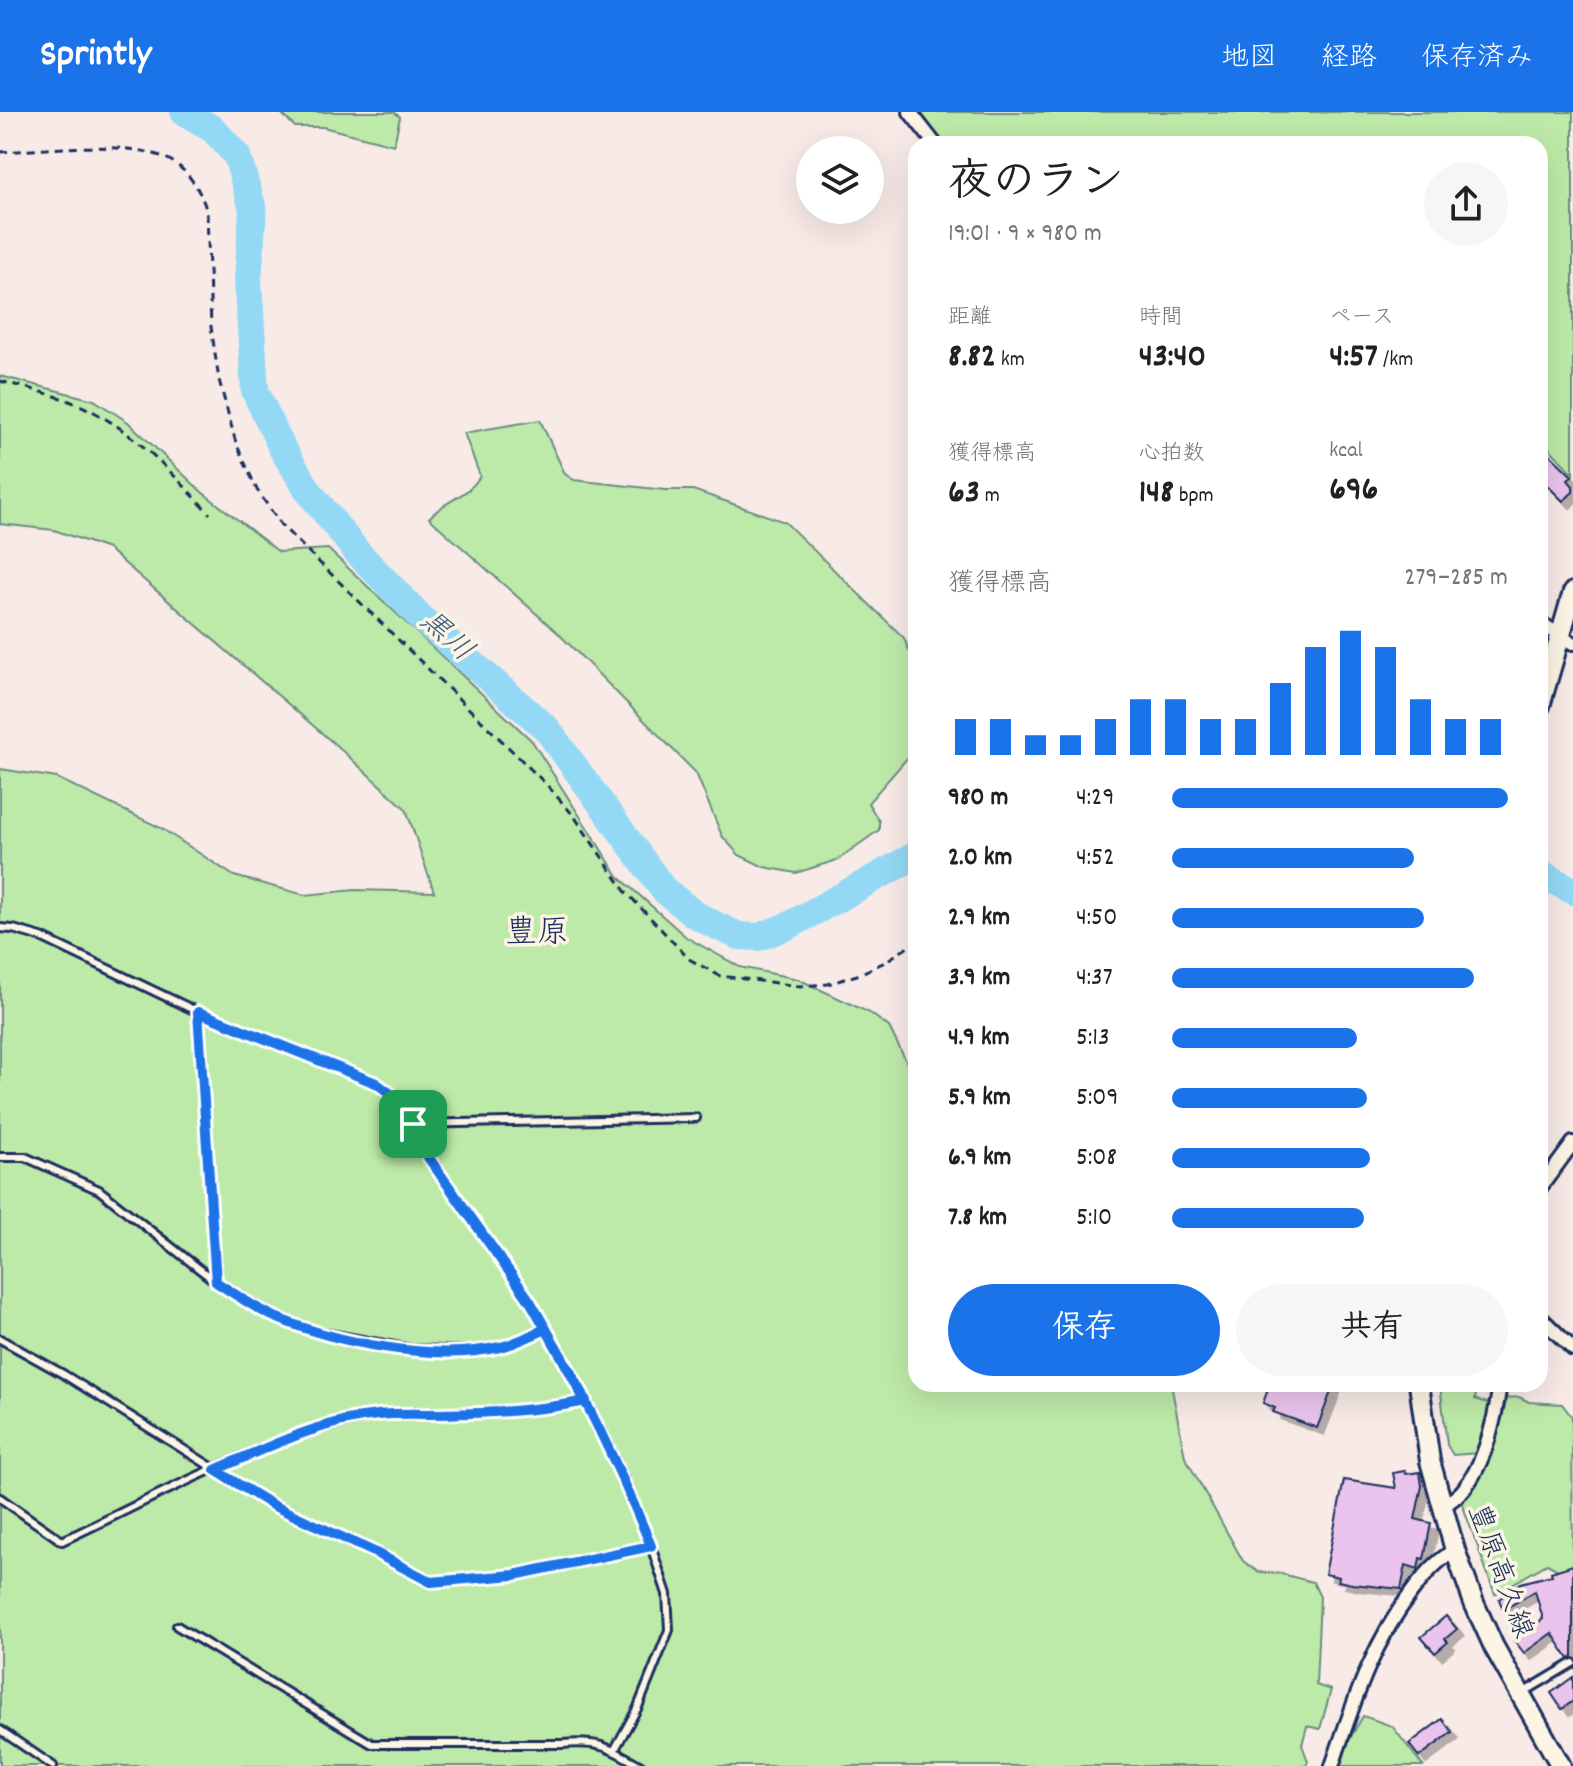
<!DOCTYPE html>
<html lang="ja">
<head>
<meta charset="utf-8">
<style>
  body { margin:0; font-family:Dekko,"Klee One",sans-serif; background:#f6f6f6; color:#202124; height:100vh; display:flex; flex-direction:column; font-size:30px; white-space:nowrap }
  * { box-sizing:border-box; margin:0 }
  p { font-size:26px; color:#757577 }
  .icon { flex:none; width:44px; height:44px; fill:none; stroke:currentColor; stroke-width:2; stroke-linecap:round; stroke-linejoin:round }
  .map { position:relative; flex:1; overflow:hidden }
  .details { position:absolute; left:908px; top:24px; width:640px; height:1256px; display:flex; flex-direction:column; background:#fff; border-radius:24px; box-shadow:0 8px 32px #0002 }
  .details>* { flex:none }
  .controls { position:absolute; left:796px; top:24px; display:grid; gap:16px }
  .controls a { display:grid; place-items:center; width:88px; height:88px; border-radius:50%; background:#fff; box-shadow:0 8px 32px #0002; font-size:40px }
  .pin { position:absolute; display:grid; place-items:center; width:68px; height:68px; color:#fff; margin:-34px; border-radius:16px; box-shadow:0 4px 12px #0006 }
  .round { display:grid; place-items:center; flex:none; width:84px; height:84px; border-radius:42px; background:#f6f6f6 }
  .overview { display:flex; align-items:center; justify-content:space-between; height:136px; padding:0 40px }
  h1 { font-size:44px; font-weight:800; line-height:60px }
  .stats { display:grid; grid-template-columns:repeat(3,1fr); gap:12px; height:136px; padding:8px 40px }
  .stats div { display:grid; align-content:center }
  .stats b { font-size:34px; font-weight:800 }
  .stats small { font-size:22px; font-weight:400 }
  .stats p { font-size:22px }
  .chart { height:224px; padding:16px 40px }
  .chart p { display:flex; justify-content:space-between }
  .chart svg { width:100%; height:144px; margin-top:8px; stroke:#1a73e8; stroke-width:6 }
  .action { display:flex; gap:16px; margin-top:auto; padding:16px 40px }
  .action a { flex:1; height:92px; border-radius:48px; background:#1a73e8; color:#fff; font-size:32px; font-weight:800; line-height:92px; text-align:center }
  .action a+a { background:#f6f6f6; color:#202124 }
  ul { padding:0 40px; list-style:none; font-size:26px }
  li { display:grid; grid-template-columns:128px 96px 1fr; align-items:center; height:60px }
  li i { height:20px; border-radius:10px; background:#1a73e8 }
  header { display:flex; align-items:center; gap:48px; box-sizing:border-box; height:112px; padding:0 40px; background:#1a73e8; color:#fff }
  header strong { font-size:38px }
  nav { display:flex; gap:44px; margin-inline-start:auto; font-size:28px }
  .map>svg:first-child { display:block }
  .green { fill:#bdeaa8; stroke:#6c8c83; stroke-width:2 }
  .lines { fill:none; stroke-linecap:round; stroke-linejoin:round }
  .river { stroke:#93d9f5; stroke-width:28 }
  .building { fill:#eac4ed; stroke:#1b2f5e; stroke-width:2; filter:url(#shadow) }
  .lane-casing { stroke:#1b2f5e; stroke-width:12 }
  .street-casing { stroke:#1b2f5e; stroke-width:18 }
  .secondary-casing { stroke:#1b2f5e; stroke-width:24 }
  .path { stroke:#1b2f5e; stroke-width:3; stroke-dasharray:8 6; stroke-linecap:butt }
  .lane { stroke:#fcf5e5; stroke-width:6 }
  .street { stroke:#fcf5e5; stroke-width:12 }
  .secondary { stroke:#fcf5e5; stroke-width:18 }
  .route-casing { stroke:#fff; stroke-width:16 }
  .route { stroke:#1a73e8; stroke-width:10 }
  .labels { text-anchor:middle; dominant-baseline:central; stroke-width:7; stroke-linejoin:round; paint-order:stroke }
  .street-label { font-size:28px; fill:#1b2f5e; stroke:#fcf5e5 }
  .water-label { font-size:30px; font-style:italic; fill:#395a84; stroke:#fcf5e5 }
  .quarter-label { font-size:32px; fill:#1b2f5e; stroke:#fcf5e5 }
</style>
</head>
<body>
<header>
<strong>Sprintly</strong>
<nav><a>地図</a><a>経路</a><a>保存済み</a></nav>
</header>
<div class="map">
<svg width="1573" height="1654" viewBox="0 0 1573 1654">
  <defs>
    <filter id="shadow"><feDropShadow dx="7" dy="7" stdDeviation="0" flood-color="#0004"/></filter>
  </defs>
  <rect width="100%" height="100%" fill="#f8ebe7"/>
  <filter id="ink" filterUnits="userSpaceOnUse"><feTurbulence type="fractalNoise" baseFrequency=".0125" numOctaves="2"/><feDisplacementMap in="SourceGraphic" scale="16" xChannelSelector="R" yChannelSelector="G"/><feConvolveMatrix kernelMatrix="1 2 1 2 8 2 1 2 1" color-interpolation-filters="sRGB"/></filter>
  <g filter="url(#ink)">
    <!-- green -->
    <path class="green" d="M280,0H394L400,5L394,33L323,15H295Z
      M917,0H1573V362L1540,326V32H944Z
      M0,264L94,288L128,310L202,380L279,440L328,437L532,629L618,764L686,825L740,855L798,867L870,901L889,915L908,953L916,964V1272H1171L1185,1345L1243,1449L1258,1460L1278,1461L1313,1470L1320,1485L1316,1573L1331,1578L1320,1617L1307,1614L1302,1633L1308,1649L1306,1654H0V657L57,666L161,716L234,764L305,783L355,778L434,780L406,697L338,635L108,437L54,418L0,412Z
      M540,308L565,362L574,368L665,378H693L785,410L904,526L916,555V636L868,691L879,709V718L837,748L796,761L764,755L739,743L722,724L696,661L558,521L429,406C446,387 468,385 480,364L464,321Z
      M1440,1272H1478L1475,1287L1491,1292L1478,1341L1453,1343L1447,1333Z
      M1519,1285L1529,1290L1562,1292L1572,1305L1573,1466L1547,1452L1495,1482L1461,1389C1486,1355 1496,1327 1507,1286Z
      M1363,1604L1392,1614L1423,1654H1341L1348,1630Z"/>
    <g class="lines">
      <!-- river -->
      <path class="river" d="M184,0L214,18L237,44L253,97L248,168L255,279L283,338L310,381L357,440L424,509L547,617L663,777L694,802L719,815L739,824L759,825L790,813L916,743
        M1540,761L1573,779"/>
    </g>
    <!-- building -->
    <path class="building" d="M1540,333L1572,364L1568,368L1573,374V380L1563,389L1540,366Z
      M1270,1272H1334L1317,1316L1273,1300L1275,1296L1263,1291Z
      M1405,1359L1406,1362L1420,1360L1422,1374L1415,1407L1431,1411L1424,1447L1420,1446L1418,1457L1406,1453L1401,1477L1352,1472L1338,1469L1339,1465L1325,1462L1344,1368L1396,1376L1393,1361Z
      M1573,1453V1545L1569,1547L1552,1521L1524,1541L1514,1528L1543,1507L1535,1479L1503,1498L1499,1487L1521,1471L1552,1463L1551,1460Z
      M1446,1504L1457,1517L1445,1527L1448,1530L1435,1541L1421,1525Z
      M1573,1565V1589L1562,1597L1551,1581Z
      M1442,1607L1452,1620L1419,1645L1409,1632Z"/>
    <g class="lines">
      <!-- lane casing -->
      <g class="lane-casing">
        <path id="lane" d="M0,816L13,817L41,825L198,900L376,971L391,982L413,1012L428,1045L530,1189L583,1282L623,1365L651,1434L667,1482L669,1518L638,1595L614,1639
          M198,900L216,1170
          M413,1012L696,1006
          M0,1045H25L99,1078L216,1170L271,1203L314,1219L411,1237L475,1239L509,1233L546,1217
          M0,1227L63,1262L274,1394L372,1439L431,1470L514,1463L651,1434
          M0,1386L62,1429C160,1383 266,1323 373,1304C396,1299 423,1302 446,1301C494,1301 540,1299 586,1289
          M177,1514L372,1632H562C601,1629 608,1635 641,1654
          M1521,1582L1573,1551
          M0,1618L53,1654"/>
      </g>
      <!-- street casing -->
      <g class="street-casing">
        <path id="street" d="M910,0L935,32
          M1540,511L1573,531
          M1540,1076L1573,1031
          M1540,1205L1573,1237
          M1444,1394C1450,1389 1458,1384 1463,1378C1486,1350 1495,1307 1500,1272
          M1332,1654C1354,1590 1370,1536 1411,1481C1424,1464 1436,1449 1455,1438"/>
      </g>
      <!-- secondary casing -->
      <g class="secondary-casing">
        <path id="secondary" d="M1540,594L1573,480
          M1419,1272L1430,1349L1455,1438L1474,1491L1494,1535L1561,1654"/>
      </g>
      <!-- path -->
      <path class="path" d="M0,40C44,38 135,26 173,50C191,62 201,80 207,100L211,215L219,268L236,331L257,378L281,413L546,672L574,704L625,779L689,847L720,864L799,874L828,872L857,863L883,851L916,830
        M0,269C31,277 66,285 94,300C140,325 176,365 210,402"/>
      <!-- lane -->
      <use href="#lane" class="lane"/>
      <!-- street -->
      <use href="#street" class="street"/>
      <!-- secondary -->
      <use href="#secondary" class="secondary"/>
    </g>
  </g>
  <g class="lines" filter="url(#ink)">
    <!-- route casing -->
    <g class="route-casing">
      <path id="route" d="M413,1012L391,982L376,971L198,900L216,1170C235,1182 254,1196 275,1205C337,1231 433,1250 500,1235C516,1232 531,1223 546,1217C586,1287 621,1359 651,1434L514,1463L431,1470L372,1439L274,1394L215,1358C266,1336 322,1308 378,1303C398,1301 419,1302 439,1302C489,1301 537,1299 586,1289L583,1282L530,1189L428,1045L413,1012"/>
    </g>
    <!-- route -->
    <use href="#route" class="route"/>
  </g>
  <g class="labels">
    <!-- street labels -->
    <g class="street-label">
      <text transform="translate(1498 1460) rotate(70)">豊原高久線</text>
    </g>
    <!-- water labels -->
    <g class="water-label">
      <text transform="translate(445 526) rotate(42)">黒川</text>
    </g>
    <!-- quarter labels -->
    <g class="quarter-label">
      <text x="537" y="823">豊原</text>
    </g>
  </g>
</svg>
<div class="controls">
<a><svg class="icon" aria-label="layers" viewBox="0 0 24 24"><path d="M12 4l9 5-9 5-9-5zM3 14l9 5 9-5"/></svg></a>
</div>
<div class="pin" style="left:413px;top:1012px;background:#1e9e55"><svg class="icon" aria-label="arrive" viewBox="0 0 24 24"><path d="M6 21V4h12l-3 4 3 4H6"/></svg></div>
<section class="details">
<div class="overview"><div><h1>夜のラン</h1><p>19:01 · 9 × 980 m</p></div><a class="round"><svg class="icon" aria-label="share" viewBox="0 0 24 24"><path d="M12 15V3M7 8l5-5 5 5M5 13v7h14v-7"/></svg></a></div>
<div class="stats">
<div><p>距離</p><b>8.82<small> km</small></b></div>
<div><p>時間</p><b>43:40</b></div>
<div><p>ペース</p><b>4:57<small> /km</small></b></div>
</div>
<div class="stats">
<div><p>獲得標高</p><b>63<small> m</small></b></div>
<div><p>心拍数</p><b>148<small> bpm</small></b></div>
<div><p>kcal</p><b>696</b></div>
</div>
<div class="chart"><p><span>獲得標高</span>279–285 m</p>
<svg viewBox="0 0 160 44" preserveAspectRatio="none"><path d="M5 44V33M15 44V33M25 44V38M35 44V38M45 44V33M55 44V27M65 44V27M75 44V33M85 44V33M95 44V22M105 44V11M115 44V6M125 44V11M135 44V27M145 44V33M155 44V33"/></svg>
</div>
<ul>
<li><b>980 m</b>4:29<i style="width:100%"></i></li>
<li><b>2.0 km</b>4:52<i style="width:72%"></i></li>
<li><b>2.9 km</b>4:50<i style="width:75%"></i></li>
<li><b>3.9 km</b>4:37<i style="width:90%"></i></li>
<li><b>4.9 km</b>5:13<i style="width:55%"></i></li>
<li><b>5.9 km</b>5:09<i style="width:58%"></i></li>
<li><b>6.9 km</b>5:08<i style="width:59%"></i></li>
<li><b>7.8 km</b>5:10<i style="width:57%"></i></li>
</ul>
<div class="action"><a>保存</a><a>共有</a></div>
</section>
</div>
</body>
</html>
